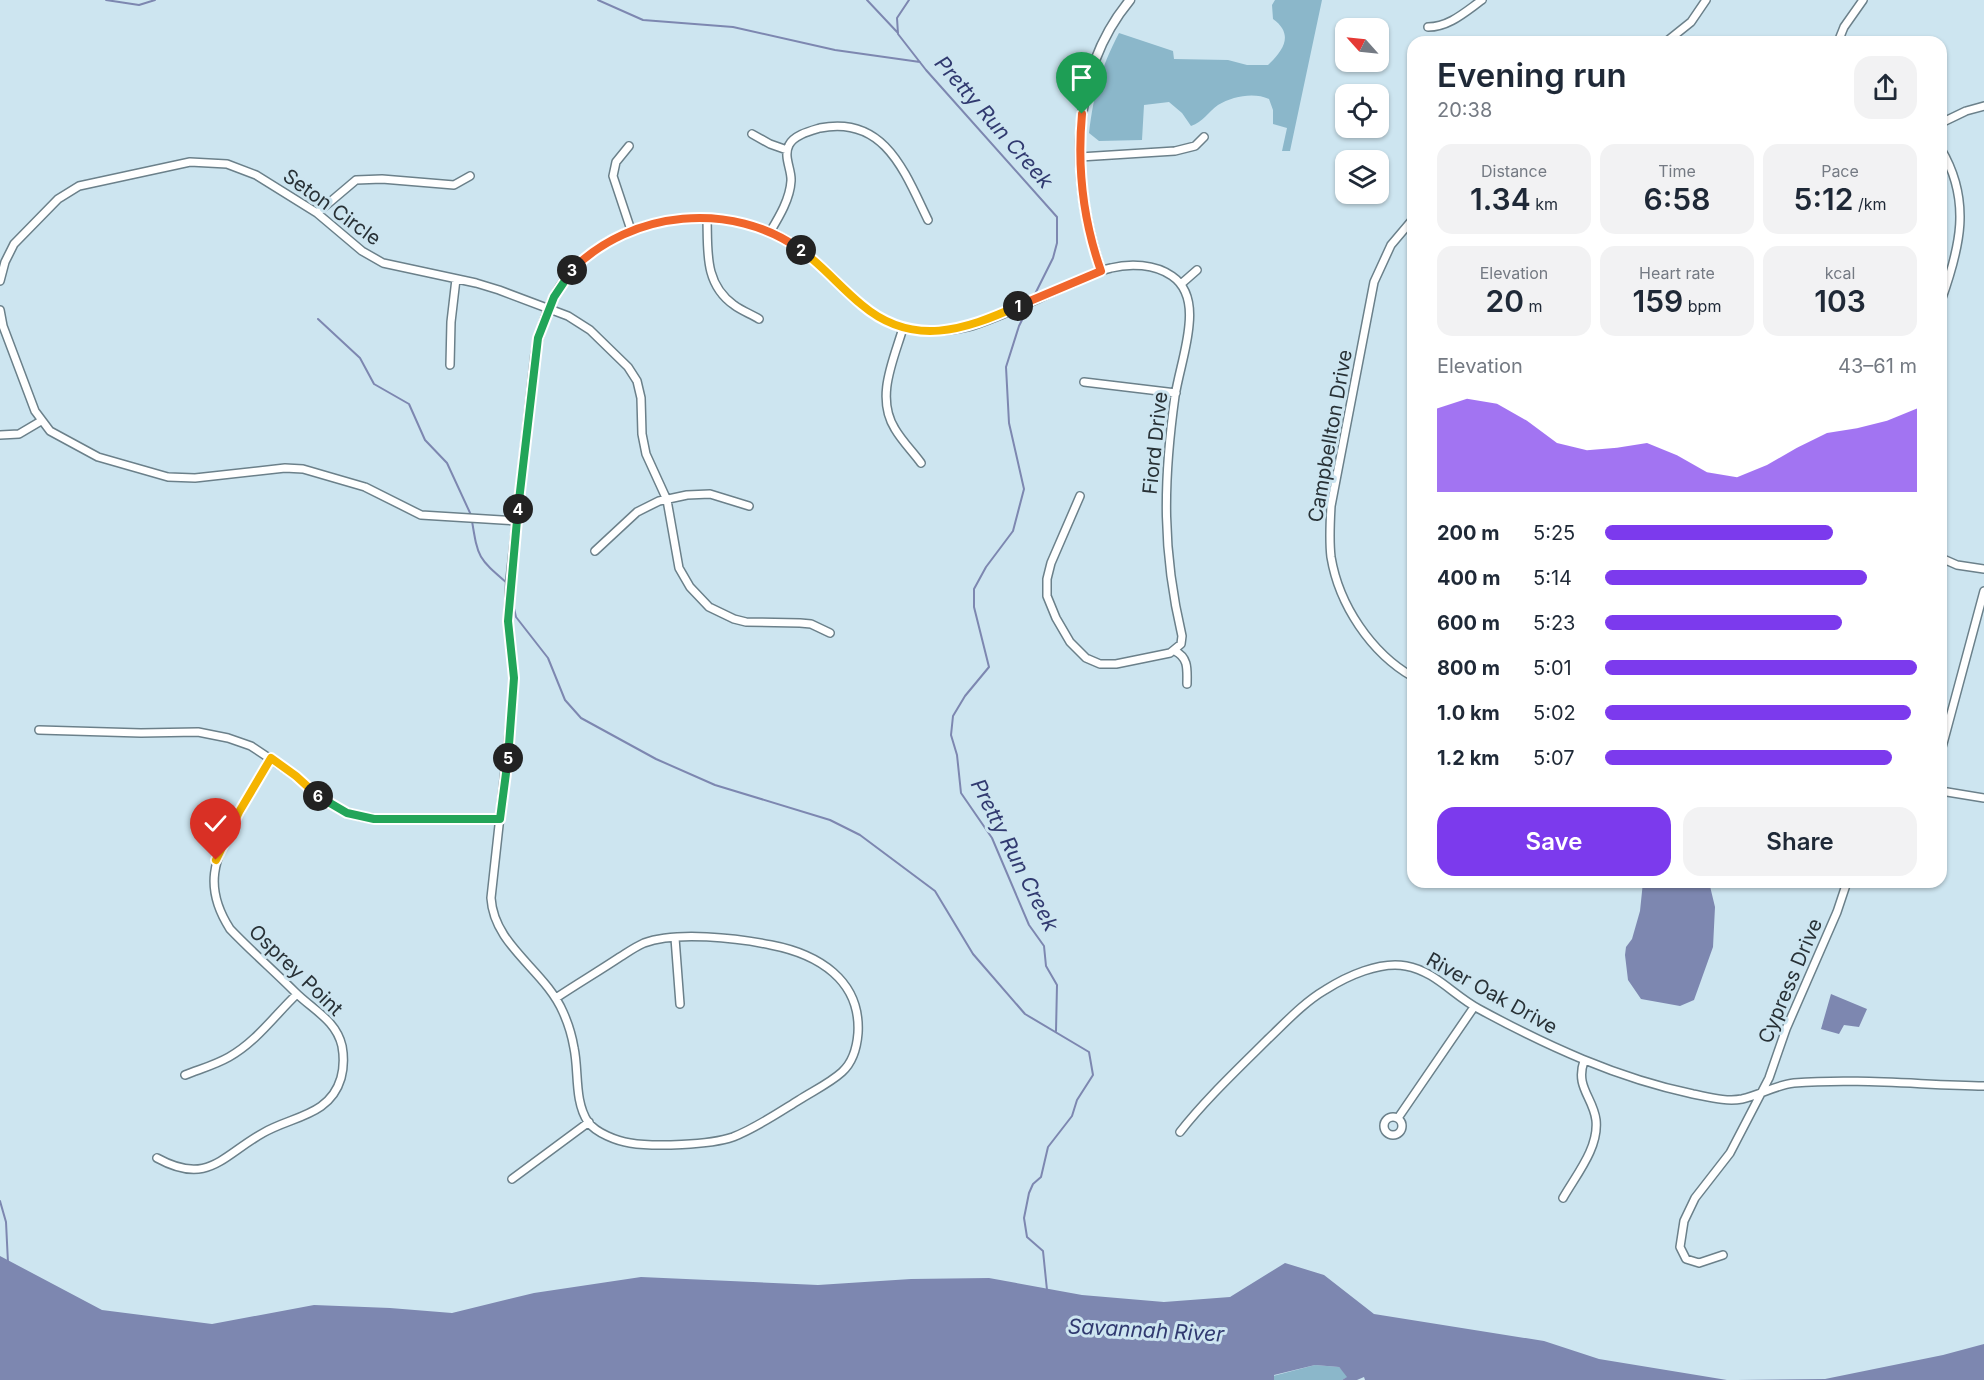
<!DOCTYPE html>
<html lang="en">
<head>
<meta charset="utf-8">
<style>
  body { margin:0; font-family:Inter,sans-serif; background:#f2f2f3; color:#1f2937; height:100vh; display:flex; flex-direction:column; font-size:22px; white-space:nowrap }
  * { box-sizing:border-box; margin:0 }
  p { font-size:20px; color:#747a83 }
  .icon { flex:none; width:33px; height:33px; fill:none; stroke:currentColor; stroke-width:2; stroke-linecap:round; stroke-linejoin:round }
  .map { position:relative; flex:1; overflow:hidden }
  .sheet { position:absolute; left:1407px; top:36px; width:540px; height:852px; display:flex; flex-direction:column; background:#fff; border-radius:18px; box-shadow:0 2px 4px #0004 }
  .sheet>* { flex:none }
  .needle { width:39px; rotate:297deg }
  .controls { position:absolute; left:1335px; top:18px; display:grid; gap:12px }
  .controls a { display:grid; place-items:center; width:54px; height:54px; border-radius:12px; background:#fff; box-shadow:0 2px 4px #0004; font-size:30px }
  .pin { position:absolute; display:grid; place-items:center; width:51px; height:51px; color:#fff; margin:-62px -26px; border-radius:50% 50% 50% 0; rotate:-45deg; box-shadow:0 0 6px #0007 }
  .pin .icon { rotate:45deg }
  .km { position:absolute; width:30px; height:30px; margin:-15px; border-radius:50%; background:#222; color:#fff; font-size:16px; line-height:30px; text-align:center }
  .round { display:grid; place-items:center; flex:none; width:63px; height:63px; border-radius:18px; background:#f2f2f3 }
  .headline { display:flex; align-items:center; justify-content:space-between; height:102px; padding:0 30px }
  h1 { font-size:33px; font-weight:600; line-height:45px }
  .figures { display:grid; grid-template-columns:repeat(3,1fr); gap:9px; height:102px; padding:6px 30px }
  .figures div { display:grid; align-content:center; border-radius:15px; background:#f2f2f3; text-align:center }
  .figures b { font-size:30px; font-weight:600 }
  .figures small { font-size:16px; font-weight:400 }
  .figures p { font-size:16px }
  .chart { height:168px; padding:12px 30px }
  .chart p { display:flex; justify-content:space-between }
  .chart svg { width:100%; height:108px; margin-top:6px; fill:#7c3aed; opacity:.7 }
  .primary-button { display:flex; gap:12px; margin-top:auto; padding:12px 30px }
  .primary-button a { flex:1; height:69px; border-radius:18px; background:#7c3aed; color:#fff; font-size:24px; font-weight:600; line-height:69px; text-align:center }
  .primary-button a+a { background:#f2f2f3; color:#1f2937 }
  ul { padding:0 30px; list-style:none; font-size:20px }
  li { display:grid; grid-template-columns:96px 72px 1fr; align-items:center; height:45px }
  li i { height:15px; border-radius:8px; background:#7c3aed }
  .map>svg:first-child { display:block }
  .green { fill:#8bb7ca }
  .water { fill:#7d87b0 }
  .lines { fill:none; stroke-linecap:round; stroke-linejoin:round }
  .stream { stroke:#7d87b0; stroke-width:2 }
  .minor-casing { stroke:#6b808a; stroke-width:10 }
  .tertiary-casing { stroke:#6b808a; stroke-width:11 }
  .minor { stroke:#fff; stroke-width:7 }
  .tertiary { stroke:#fff; stroke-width:8 }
  .split-1-casing { stroke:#fff; stroke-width:12 }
  .split-2-casing { stroke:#fff; stroke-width:12 }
  .split-3-casing { stroke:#fff; stroke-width:12 }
  .split-4-casing { stroke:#fff; stroke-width:12 }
  .split-5-casing { stroke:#fff; stroke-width:12 }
  .split-6-casing { stroke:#fff; stroke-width:12 }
  .split-7-casing { stroke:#fff; stroke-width:12 }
  .split-1 { stroke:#f0652b; stroke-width:8 }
  .split-2 { stroke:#f5b400; stroke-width:8 }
  .split-3 { stroke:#f0652b; stroke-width:8 }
  .split-4 { stroke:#22a559; stroke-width:8 }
  .split-5 { stroke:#22a559; stroke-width:8 }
  .split-6 { stroke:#22a559; stroke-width:8 }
  .split-7 { stroke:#f5b400; stroke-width:8 }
  .labels { text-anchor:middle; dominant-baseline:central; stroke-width:6; stroke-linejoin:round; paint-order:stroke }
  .street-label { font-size:20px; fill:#283136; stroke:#cde5f0 }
  .water-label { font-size:21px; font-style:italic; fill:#313a70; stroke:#cde5f0 }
</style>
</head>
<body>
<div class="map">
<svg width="1984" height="1380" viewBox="0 0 1984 1380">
  <rect width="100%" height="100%" fill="#cde5f0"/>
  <!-- green -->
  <path class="green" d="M1275,0H1322L1290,151H1282L1287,128L1273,124V110L1269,99C1254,92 1233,96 1218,105C1208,112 1203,122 1191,126L1182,113L1169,102L1144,105L1142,140L1099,141L1089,133C1094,93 1100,70 1119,33L1173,51L1174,59L1228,60L1247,65H1268C1284,50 1294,34 1273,19L1272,5Z
    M1315,1365L1339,1367L1348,1377L1342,1380H1274L1273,1376Z"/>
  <!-- water -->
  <path class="water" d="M1643,882H1709L1715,907L1713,947L1694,1000L1680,1006L1641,999L1628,980L1625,955L1626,947L1632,939L1640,911Z
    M1831,994L1867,1009L1859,1027L1844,1025L1839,1034L1821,1029Z
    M0,1256L102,1310L212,1324L314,1305L390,1308L452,1313L534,1293L641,1277L818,1285L911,1279L989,1278L1082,1295L1164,1302L1230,1297L1285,1263L1324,1275L1374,1314L1544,1341L1599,1359L1727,1380H1365L1364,1377L1357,1380H1342L1347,1377L1339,1367L1315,1365L1274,1375V1380H0Z
    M1984,1344V1380H1737L1825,1379L1943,1355Z"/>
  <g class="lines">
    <!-- stream -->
    <path class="stream" d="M106,0L139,5L155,0
      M598,0L643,20L733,27L835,50L920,62
      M867,0L898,33
      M909,0L897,18L898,34L926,70L1057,217V243L1053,258L1033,298
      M1029,306L1019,326L1006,367L1009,423L1024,489L1013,531L986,567L974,589V607L989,667L965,696L953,716L951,735L957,755L961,793L992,838L1029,925L1044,946L1046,966L1057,985L1056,1031
      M318,319L360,358L374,384L409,404L425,440L447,463L471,515
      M472,521C478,558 478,558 507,583
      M512,600L516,617L548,658L565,700L581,718L656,759L715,785L830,820L860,835L935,891L973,954L1025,1014L1089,1052L1093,1075L1077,1100L1072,1116L1048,1147L1041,1177L1033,1184L1029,1193L1024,1218L1027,1237L1043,1251L1047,1290
      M0,1201L6,1222L8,1263"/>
    <!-- minor casing -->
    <g class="minor-casing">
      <path id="minor" d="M1428,27C1449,27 1465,12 1482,0
        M1666,42L1691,22L1706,0
        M1838,42L1844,27L1863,0
        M1941,123L1966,111L1984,106
        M752,134L770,144L787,150
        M629,146L616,162L613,176L631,230
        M1941,149C1972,201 1960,248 1941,301
        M1080,157L1175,151L1195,146L1204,137
        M317,213L356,180L382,179L454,185L470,176
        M707,219C708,251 704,284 734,305C742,311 751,314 759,319
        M1413,219L1391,245L1374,282L1331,506C1330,523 1329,540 1331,557C1339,605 1371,653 1413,677
        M770,232C779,217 790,199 791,181C792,170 783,157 789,145C794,135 810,131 820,128C885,115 905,173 928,220
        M0,281L5,262L14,244L58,199L79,186L190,162L227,164L256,175L317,213L362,251L383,263L476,283L499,290L568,316L590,330L628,367L637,381L641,398L642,434L646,454L667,500L679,568L690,587L709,607L734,619L746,622L800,623L811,624L830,633
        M1181,284L1197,270
        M0,310L3,326L35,411L50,431L98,457L168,477L195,478L285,468L303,469L365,487L421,515L517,521
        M903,328C894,359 875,397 895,429C902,441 913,452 921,463
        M450,365L451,322L456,279
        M1084,382L1176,393
        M0,435L19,434L41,421
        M595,551L637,512L659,501L687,495L710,494L749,506
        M1941,558L1957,565L1984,569
        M1175,651C1189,658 1187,670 1187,684
        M39,730L141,733L198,732L228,738L251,746L296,776L327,802L347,813L362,817L386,819H500
        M1941,751L1984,591
        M1941,791L1984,798
        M675,938L680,1004
        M556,998C577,984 599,971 620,957C628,952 635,947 644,943C676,931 737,938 771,945C818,954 861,980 858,1033C857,1046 853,1062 842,1072C830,1083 813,1091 799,1100C778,1113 756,1128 733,1137C710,1145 654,1147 630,1143C617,1141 596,1133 588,1122C574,1101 579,1071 574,1048C572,1036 568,1023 563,1012C545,970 494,946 491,898L513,698L514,678L508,621L510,580L535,354C541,328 548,301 565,279C614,215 712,202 781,237C812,253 838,283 864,307C876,315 890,325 905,328C925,332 948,332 968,327C1002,317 1036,299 1069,285C1083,279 1096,271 1111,268C1130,263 1155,264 1172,276C1188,287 1191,306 1189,325C1187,349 1179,372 1175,396C1163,482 1162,551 1182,636L1181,644L1170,653L1116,664H1100L1086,658L1070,642L1056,618L1047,596V579L1051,563L1080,496
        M185,1075C200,1069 215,1065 229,1057C256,1042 275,1015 297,994
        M1384 1126a9 9 0 1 1 18 0a9 9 0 1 1-18 0Z
        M1398,1118L1474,1007
        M1180,1132C1206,1099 1237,1070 1267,1040C1285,1023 1303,1003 1325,990C1347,976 1380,961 1406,966C1435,971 1454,996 1479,1009C1547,1046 1617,1078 1693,1094C1709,1097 1726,1102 1742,1099C1760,1095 1776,1085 1794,1083C1857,1078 1921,1085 1984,1086
        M157,1158C208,1186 222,1156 263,1133C292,1116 330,1116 341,1078C344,1067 344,1057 342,1046C336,1020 313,1010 295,992C274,971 251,951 230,929C203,887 214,859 236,819C247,798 258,778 271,758
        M512,1179L589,1122
        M1563,1198C1576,1175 1599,1148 1596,1120C1593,1097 1575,1087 1584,1061
        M1723,1255L1699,1263L1686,1259L1680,1247L1684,1221L1695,1198L1730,1153L1769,1078L1786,1029L1837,912L1847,882"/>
    </g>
    <!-- tertiary casing -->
    <g class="tertiary-casing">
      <path id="tertiary" d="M1101,271C1071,182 1067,76 1130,0"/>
    </g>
    <!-- minor -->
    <use href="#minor" class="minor"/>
    <!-- tertiary -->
    <use href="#tertiary" class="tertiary"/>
  </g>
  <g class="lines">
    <!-- split-1 casing -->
    <g class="split-1-casing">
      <path id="split-1" d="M1018,306L1101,271C1083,220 1077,168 1082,114"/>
    </g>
    <!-- split-2 casing -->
    <g class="split-2-casing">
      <path id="split-2" d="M801,250C823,266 841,288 862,305C913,348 965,330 1018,306"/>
    </g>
    <!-- split-3 casing -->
    <g class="split-3-casing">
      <path id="split-3" d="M572,270C631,210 732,200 801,250"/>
    </g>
    <!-- split-4 casing -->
    <g class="split-4-casing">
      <path id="split-4" d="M518,509L538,338L554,297L572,270"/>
    </g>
    <!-- split-5 casing -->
    <g class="split-5-casing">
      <path id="split-5" d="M508,758L514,678L508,621L518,509"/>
    </g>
    <!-- split-6 casing -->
    <g class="split-6-casing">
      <path id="split-6" d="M318,796L347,813L374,819H500L508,758"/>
    </g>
    <!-- split-7 casing -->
    <g class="split-7-casing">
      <path id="split-7" d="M216,860L239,812L271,758L296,776L318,796"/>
    </g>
    <!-- split-1 -->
    <use href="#split-1" class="split-1"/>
    <!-- split-2 -->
    <use href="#split-2" class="split-2"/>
    <!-- split-3 -->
    <use href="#split-3" class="split-3"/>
    <!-- split-4 -->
    <use href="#split-4" class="split-4"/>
    <!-- split-5 -->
    <use href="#split-5" class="split-5"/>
    <!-- split-6 -->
    <use href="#split-6" class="split-6"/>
    <!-- split-7 -->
    <use href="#split-7" class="split-7"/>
  </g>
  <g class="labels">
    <!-- street labels -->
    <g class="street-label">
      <text transform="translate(332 207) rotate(36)">Seton Circle</text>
      <text transform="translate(1330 436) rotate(-80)">Campbellton Drive</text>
      <text transform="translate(1155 443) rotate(-84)">Fiord Drive</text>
      <text transform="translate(296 970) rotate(44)">Osprey Point</text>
      <text transform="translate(1790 981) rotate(-67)">Cypress Drive</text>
      <text transform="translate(1492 993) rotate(29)">River Oak Drive</text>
    </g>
    <!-- water labels -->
    <g class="water-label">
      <text transform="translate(994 122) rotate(49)">Pretty Run Creek</text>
      <text transform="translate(1015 855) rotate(63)">Pretty Run Creek</text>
      <text transform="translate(1146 1330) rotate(3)">Savannah River</text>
    </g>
  </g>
</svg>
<div class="controls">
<a><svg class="needle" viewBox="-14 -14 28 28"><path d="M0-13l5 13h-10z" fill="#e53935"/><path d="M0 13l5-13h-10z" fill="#747a83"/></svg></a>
<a><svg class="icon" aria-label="locate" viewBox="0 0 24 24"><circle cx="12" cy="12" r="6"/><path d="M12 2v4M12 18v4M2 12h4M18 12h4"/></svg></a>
<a><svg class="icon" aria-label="layers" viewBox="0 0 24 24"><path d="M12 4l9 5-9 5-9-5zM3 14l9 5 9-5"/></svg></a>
</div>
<div class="pin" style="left:1082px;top:114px;background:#1e9e55"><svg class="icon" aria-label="arrive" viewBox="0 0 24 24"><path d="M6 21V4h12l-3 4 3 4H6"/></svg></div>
<div class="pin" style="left:216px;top:860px;background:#d93025"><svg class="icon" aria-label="check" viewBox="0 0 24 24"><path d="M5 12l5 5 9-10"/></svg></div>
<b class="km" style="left:1018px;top:306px">1</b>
<b class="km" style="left:801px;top:250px">2</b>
<b class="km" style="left:572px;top:270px">3</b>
<b class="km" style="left:518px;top:509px">4</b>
<b class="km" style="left:508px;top:758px">5</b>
<b class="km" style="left:318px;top:796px">6</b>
<section class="sheet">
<div class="headline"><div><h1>Evening run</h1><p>20:38</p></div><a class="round"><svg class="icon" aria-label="share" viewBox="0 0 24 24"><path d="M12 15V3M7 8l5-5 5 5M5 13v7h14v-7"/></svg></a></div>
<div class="figures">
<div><p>Distance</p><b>1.34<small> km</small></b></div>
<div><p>Time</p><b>6:58</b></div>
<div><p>Pace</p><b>5:12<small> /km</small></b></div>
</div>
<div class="figures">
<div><p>Elevation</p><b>20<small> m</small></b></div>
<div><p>Heart rate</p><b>159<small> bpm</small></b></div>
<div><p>kcal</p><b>103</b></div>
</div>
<div class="chart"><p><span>Elevation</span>43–61 m</p>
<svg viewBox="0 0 160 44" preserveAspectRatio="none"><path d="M0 44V10L10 6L20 8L30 15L40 24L50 27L60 26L70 24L80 29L90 36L100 38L110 33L120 26L130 20L140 18L150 15L160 10V44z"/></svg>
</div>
<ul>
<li><b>200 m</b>5:25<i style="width:73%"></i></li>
<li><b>400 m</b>5:14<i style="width:84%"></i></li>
<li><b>600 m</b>5:23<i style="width:76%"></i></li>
<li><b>800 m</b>5:01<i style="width:100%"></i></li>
<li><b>1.0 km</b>5:02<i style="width:98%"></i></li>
<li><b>1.2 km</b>5:07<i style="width:92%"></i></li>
</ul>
<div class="primary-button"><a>Save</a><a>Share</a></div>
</section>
</div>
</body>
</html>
